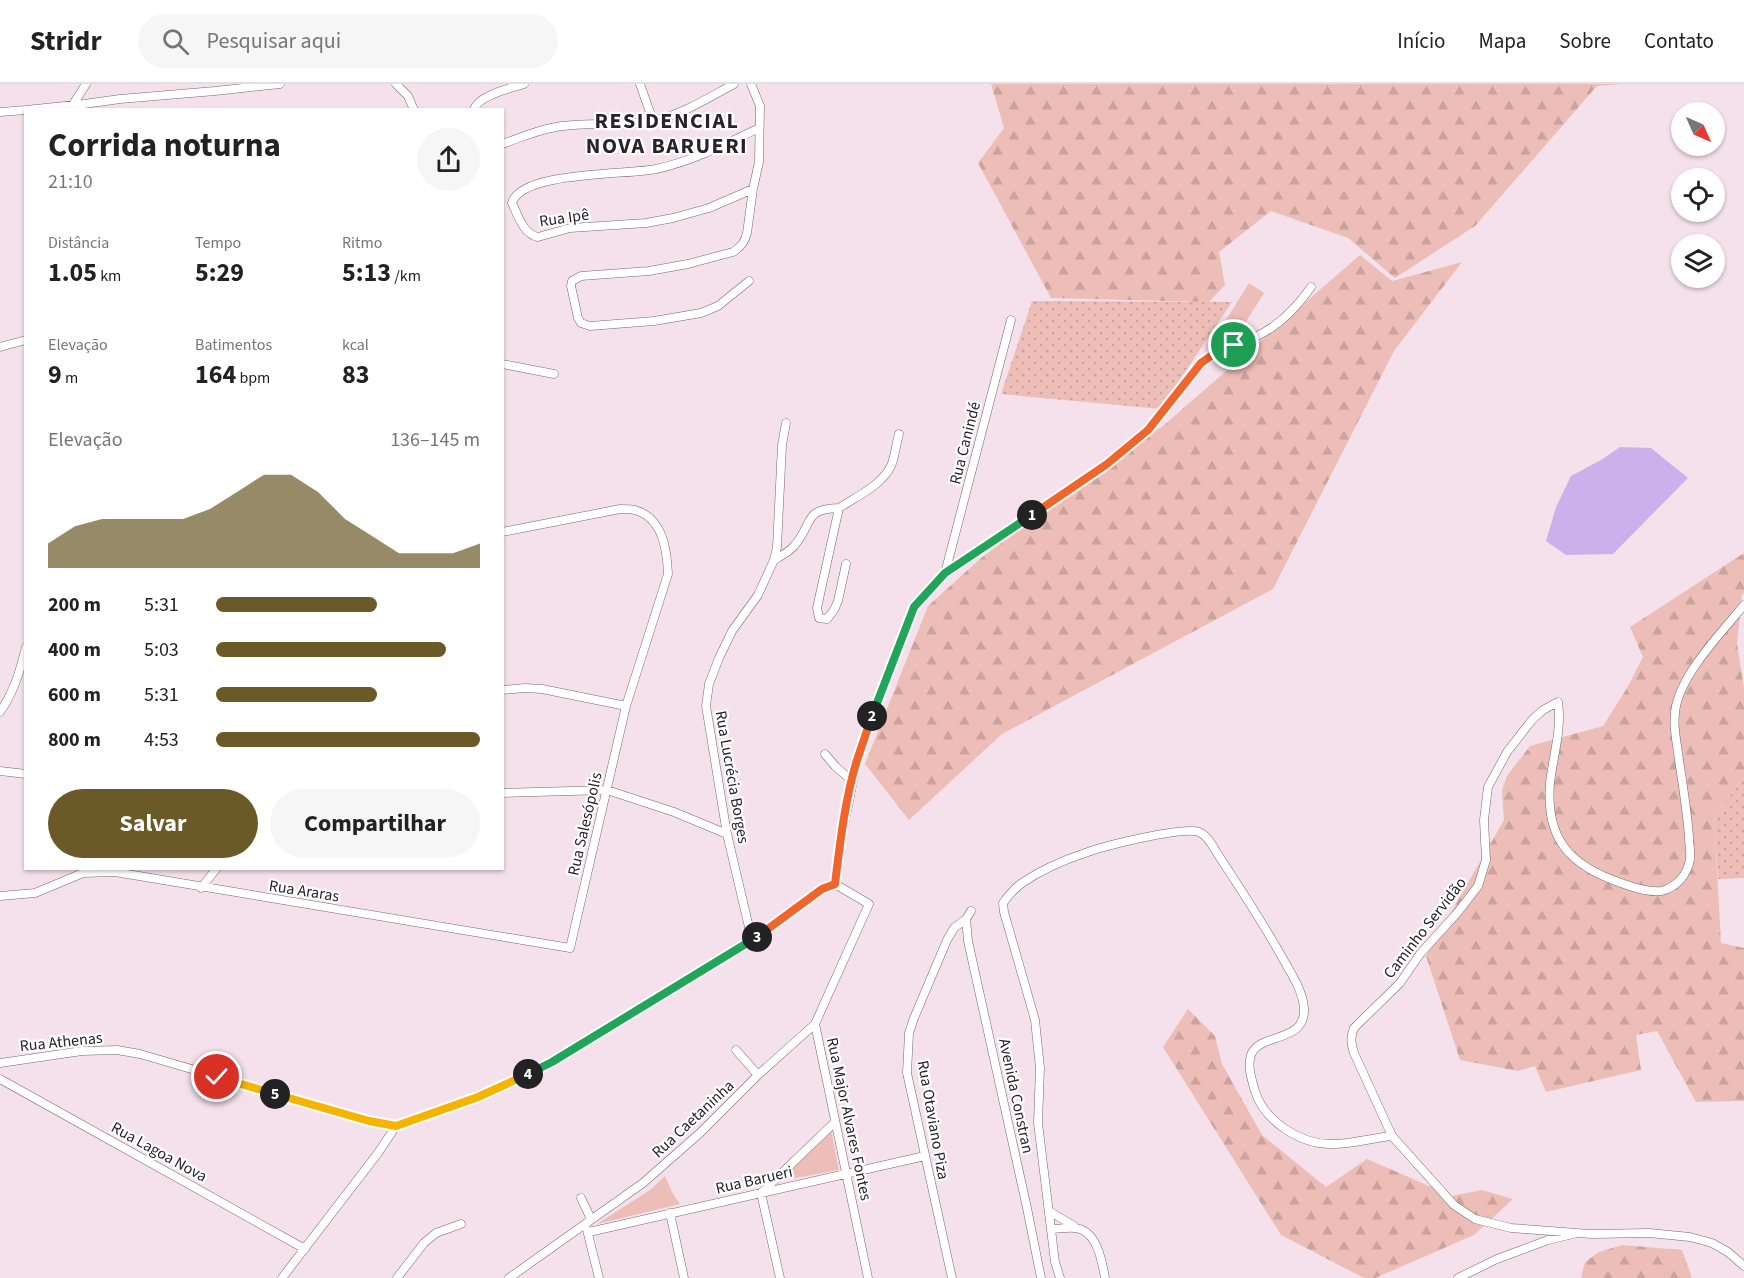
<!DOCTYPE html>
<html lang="pt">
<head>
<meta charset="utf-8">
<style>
  body { margin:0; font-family:"Source Sans 3",sans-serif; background:#f6f6f6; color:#222; height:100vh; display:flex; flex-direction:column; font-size:22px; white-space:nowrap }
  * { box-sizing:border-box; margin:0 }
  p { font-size:20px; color:#767676 }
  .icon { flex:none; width:33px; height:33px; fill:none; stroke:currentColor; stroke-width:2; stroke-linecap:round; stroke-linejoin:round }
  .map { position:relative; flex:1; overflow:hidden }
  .side { position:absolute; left:24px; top:24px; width:480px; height:762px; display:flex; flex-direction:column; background:#fff; border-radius:0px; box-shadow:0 2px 4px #0004 }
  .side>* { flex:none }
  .needle { width:39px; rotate:135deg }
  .buttons { position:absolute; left:1671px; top:18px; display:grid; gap:12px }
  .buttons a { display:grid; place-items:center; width:54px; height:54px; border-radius:50%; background:#fff; box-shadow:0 2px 4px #0004; font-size:30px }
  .pin { position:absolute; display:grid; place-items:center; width:51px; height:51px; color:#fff; margin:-26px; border:3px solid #fff; border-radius:50%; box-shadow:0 2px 6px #0007 }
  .km { position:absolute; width:30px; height:30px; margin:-15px; border-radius:50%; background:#222; color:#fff; font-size:16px; line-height:30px; text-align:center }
  .round { display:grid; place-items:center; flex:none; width:63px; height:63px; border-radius:32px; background:#f6f6f6 }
  .overview { display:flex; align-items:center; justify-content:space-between; height:102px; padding:0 24px }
  h1 { font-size:33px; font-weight:700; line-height:45px }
  .figures { display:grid; grid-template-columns:repeat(3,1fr); gap:9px; height:102px; padding:6px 24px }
  .figures div { display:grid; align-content:center }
  .figures b { font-size:26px; font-weight:700 }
  .figures small { font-size:16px; font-weight:400 }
  .figures p { font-size:16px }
  .chart { height:168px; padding:12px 24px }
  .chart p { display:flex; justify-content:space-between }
  .chart svg { width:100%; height:108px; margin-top:6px; fill:#6b5927; opacity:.7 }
  .cta { display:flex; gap:12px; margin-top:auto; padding:12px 24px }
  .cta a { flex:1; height:69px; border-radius:36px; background:#6b5927; color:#fff; font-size:24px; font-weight:700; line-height:69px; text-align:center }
  .cta a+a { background:#f6f6f6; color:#222 }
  ul { padding:0 24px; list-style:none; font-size:20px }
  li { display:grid; grid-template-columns:96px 72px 1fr; align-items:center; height:45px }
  li i { height:15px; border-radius:8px; background:#6b5927 }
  header { display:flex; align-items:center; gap:36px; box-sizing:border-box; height:84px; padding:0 30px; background:#fff; border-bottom:2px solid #e0e0e0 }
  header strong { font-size:28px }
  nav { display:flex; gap:33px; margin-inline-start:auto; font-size:21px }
  .search { width:420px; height:54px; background:#f6f6f6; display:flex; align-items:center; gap:15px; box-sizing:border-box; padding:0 21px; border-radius:33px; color:#767676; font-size:22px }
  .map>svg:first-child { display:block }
  .grass { fill:url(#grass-dots) }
  .forest { fill:url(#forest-firs) }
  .green { fill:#edbeb7 }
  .water { fill:#cbb1ec }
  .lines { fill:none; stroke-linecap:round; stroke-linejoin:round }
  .minor-casing { stroke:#77666e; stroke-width:9 }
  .minor { stroke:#fff; stroke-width:8 }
  .split-1-casing { stroke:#fff; stroke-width:12 }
  .split-2-casing { stroke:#fff; stroke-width:12 }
  .split-3-casing { stroke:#fff; stroke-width:12 }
  .split-4-casing { stroke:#fff; stroke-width:12 }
  .split-5-casing { stroke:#fff; stroke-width:12 }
  .split-6-casing { stroke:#fff; stroke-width:12 }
  .split-1 { stroke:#f0652b; stroke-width:8 }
  .split-2 { stroke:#22a559; stroke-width:8 }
  .split-3 { stroke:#f0652b; stroke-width:8 }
  .split-4 { stroke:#22a559; stroke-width:8 }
  .split-5 { stroke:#f5b400; stroke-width:8 }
  .split-6 { stroke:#f5b400; stroke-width:8 }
  .labels { text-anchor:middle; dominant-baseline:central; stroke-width:4.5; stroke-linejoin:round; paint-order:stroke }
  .street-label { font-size:16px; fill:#292226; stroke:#fff }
  .district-label { font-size:22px; font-weight:bold; letter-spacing:1.5px; fill:#292226; stroke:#fff }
</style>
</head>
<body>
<header>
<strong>Stridr</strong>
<div class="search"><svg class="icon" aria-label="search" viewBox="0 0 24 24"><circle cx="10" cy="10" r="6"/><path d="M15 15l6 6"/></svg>Pesquisar aqui</div>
<nav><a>Início</a><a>Mapa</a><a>Sobre</a><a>Contato</a></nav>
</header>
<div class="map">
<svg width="1744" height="1194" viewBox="0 0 1744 1194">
  <defs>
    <pattern id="grass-dots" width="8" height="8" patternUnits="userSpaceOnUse" patternTransform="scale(1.5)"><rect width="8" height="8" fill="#edbeb7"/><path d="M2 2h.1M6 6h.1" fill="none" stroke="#cba39d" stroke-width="1.8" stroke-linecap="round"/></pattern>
    <pattern id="forest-firs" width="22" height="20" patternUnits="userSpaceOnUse" patternTransform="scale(1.5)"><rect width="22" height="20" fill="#edbeb7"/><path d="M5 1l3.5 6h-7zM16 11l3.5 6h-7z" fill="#cba39d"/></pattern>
  </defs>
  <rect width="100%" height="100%" fill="#f5e1eb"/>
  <!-- grass -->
  <path class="grass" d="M1032,217L1232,218L1160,325L1001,310Z
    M1744,694V794L1718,795L1714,731Z"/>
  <!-- forest -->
  <path class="forest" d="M991,0H1623L1597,2L1475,142L1395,194L1348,154L1271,127L1219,168L1225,201L1209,218L1051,214L978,79L1004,44Z
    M1360,171L1392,197L1462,178L1394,267L1273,505L1002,650L909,736L865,680L928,522L981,474L1164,341Z
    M1744,469V509L1742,511L1737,559L1744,604V694L1714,731L1721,859L1744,864V1017L1696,1018L1657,947L1636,951L1641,986L1546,1008L1535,982L1518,987L1460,976L1426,872L1504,736L1502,706L1507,692L1530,662L1603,642L1627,604L1643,573L1630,543Z
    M1188,925L1215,952L1222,980L1262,1051L1326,1103L1367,1075L1452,1112L1482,1106L1513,1115L1474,1151L1375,1194H1364L1281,1151L1163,963Z
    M1622,1161L1682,1166L1692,1194H1581L1585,1178L1599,1168Z"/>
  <!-- green -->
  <path class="green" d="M1249,199L1264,209L1239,249L1223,241Z
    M831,1046L839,1086L791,1095L788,1094V1087Z
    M665,1092L673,1110L680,1120L597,1140L650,1106Z"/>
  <!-- water -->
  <path class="water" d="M1620,363L1651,364L1688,394L1613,470L1566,471L1546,457L1556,423L1571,392L1601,376Z"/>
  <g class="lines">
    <!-- minor casing -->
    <g class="minor-casing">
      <path id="minor" d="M396,0L408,12L414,26
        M640,0L653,37
        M72,22L86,0
        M26,26L84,20L120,15L215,7L280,0
        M474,26C477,12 510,4 524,0
        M0,28L26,26
        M502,60C520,54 537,46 556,43C588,37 621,43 653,37C683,30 708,14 734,0
        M753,105L709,124L673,134L646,139L570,144L538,153C523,150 518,131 512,119C521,87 628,91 656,85C693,77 726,60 759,44
        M749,197L718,222L701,229L654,237L590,242L581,239L578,234L571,202L572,197L581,192L649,187L688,180L733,168C741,163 745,158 747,149L753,105L759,78L760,22L751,0
        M0,263L26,256
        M502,280L554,290
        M839,424C856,413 882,401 891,382C895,373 896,360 899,350
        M774,476C781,472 789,468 794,462C814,440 802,425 839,424L817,524L819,534L827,535L834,526L838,517L846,480
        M945,489L1011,236
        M502,606L525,604L542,605L626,622
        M0,628C14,608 20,587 26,563
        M825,670L835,682L852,697
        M0,687L26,690
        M502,709L607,706L674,728L727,750
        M835,800L869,820L815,940L868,1194
        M201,804L217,784
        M0,812L35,809L83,789L115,788L570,864L626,622L668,490C667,466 663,434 635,426C630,425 625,425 620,425L502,448
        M966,835L968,857L1027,1124L1041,1194
        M752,856L727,750L706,622L709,600L719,574L732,547L758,511L774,476L777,463L782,361L786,339
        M736,966L758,991
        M0,979L82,967L117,966L140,970L370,1037L396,1042L428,1031L478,1013L552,978L752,856L822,805L835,800L840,761L857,677L887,592L914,523L945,489L1107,380L1148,346L1207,274C1223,263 1242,260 1259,251C1281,240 1297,223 1311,203
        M0,995L305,1165
        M581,1114L591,1135
        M1049,1127L1074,1142
        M670,1129L684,1194
        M1051,1145C1059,1145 1067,1143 1075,1144C1097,1146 1102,1177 1105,1194
        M587,1146L599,1194
        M589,1148L925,1072
        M1577,1149L1511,1144L1475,1135L1454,1121L1392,1052L1354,969C1351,959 1350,954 1354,944L1400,899L1420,870L1458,828L1478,802L1486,776L1484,736L1488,703L1507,668L1532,636L1543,626L1558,618C1562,646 1553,672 1550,699C1546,750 1565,778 1613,796C1626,801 1647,809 1661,807C1676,804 1688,790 1690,775C1691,768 1689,760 1689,753C1687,727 1683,702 1679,676C1677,659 1672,639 1676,622C1683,588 1722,548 1744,521
        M282,1194L378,1069L396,1042
        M397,1194L424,1159L436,1149L461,1140
        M509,1194L643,1099L700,1049L758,991L815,940
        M780,1194L761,1109L835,1038
        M952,1194L907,989L909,949L914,934L947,856L954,844L966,835L971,827
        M1060,1194L1055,1178L1038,1039L1040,984L1035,936L1004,828L1003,819C1008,812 1015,804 1022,799C1041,786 1064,776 1085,769C1104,762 1183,742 1199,748C1207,751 1213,762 1217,769C1241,806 1266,843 1287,882C1294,894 1303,909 1304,924C1306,960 1259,948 1251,971C1247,983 1252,996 1255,1007C1264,1037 1301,1061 1333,1060C1352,1060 1372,1054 1392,1052
        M1458,1194L1497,1175L1548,1156L1577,1149L1592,1150L1649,1149L1690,1153L1712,1159L1728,1168L1744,1182"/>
    </g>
    <!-- minor -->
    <use href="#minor" class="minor"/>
  </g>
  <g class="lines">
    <!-- split-1 casing -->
    <g class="split-1-casing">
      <path id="split-1" d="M1032,431L1107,380L1148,346L1201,279L1215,269L1234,261"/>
    </g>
    <!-- split-2 casing -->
    <g class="split-2-casing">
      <path id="split-2" d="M872,632L914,523L945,489L1032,431"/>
    </g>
    <!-- split-3 casing -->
    <g class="split-3-casing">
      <path id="split-3" d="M757,853L822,805L835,800C840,759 845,715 857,676C862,661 867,647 872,632"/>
    </g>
    <!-- split-4 casing -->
    <g class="split-4-casing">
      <path id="split-4" d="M528,990L552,978L757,853"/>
    </g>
    <!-- split-5 casing -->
    <g class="split-5-casing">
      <path id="split-5" d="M275,1010L369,1037L396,1042L478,1013L528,990"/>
    </g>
    <!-- split-6 casing -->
    <g class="split-6-casing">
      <path id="split-6" d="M217,993L275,1010"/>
    </g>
    <!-- split-1 -->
    <use href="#split-1" class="split-1"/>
    <!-- split-2 -->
    <use href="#split-2" class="split-2"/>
    <!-- split-3 -->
    <use href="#split-3" class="split-3"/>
    <!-- split-4 -->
    <use href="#split-4" class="split-4"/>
    <!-- split-5 -->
    <use href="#split-5" class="split-5"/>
    <!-- split-6 -->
    <use href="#split-6" class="split-6"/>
  </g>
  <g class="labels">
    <!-- street labels -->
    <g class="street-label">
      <text transform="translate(564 134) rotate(-8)">Rua Ipê</text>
      <text transform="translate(965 359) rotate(-76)">Rua Canindé</text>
      <text transform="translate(732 693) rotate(80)">Rua Lucrécia Borges</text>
      <text transform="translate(585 740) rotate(-77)">Rua Salesópolis</text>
      <text transform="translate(304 807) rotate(9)">Rua Araras</text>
      <text transform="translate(1425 844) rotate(-52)">Caminho Servidão</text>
      <text transform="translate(61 958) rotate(-6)">Rua Athenas</text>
      <text transform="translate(1016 1012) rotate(78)">Avenida Constran</text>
      <text transform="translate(693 1035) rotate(-43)">Rua Caetaninha</text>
      <text transform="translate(849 1035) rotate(78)">Rua Major Alvares Fontes</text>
      <text transform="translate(933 1036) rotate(80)">Rua Otaviano Piza</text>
      <text transform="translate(159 1068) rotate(29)">Rua Lagoa Nova</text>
      <text transform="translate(754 1096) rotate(-13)">Rua Barueri</text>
    </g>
    <!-- district labels -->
    <g class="district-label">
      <text x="667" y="37">RESIDENCIAL<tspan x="667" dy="25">NOVA BARUERI</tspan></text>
    </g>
  </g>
</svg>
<div class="buttons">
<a><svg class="needle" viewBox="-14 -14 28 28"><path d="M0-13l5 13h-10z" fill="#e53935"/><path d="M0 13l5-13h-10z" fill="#767676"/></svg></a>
<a><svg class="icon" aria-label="locate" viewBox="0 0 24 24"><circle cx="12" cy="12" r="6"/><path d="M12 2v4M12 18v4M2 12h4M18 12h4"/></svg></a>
<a><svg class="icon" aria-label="layers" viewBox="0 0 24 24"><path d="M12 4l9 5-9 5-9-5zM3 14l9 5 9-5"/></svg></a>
</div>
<div class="pin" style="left:1234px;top:261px;background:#1e9e55"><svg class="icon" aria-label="arrive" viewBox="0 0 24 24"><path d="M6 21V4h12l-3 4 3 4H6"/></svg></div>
<div class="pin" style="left:217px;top:993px;background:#d93025"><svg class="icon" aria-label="check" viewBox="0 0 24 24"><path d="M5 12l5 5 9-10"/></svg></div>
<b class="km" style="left:1032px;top:431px">1</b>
<b class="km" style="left:872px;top:632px">2</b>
<b class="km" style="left:757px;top:853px">3</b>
<b class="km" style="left:528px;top:990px">4</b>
<b class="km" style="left:275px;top:1010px">5</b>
<section class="side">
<div class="overview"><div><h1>Corrida noturna</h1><p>21:10</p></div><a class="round"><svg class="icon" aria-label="share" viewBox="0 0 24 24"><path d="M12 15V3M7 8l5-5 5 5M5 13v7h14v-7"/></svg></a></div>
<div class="figures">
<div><p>Distância</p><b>1.05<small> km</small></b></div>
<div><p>Tempo</p><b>5:29</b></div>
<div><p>Ritmo</p><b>5:13<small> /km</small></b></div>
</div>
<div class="figures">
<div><p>Elevação</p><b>9<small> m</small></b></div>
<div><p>Batimentos</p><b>164<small> bpm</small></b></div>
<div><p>kcal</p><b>83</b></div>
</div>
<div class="chart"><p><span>Elevação</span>136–145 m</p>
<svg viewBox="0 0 160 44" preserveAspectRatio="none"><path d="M0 44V34L10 27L20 24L30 24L40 24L50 24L60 20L70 13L80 6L90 6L100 13L110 24L120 31L130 38L140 38L150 38L160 34V44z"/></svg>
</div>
<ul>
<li><b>200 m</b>5:31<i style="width:61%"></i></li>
<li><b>400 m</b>5:03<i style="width:87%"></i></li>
<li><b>600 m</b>5:31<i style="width:61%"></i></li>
<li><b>800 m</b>4:53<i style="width:100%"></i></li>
</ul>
<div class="cta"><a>Salvar</a><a>Compartilhar</a></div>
</section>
</div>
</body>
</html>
